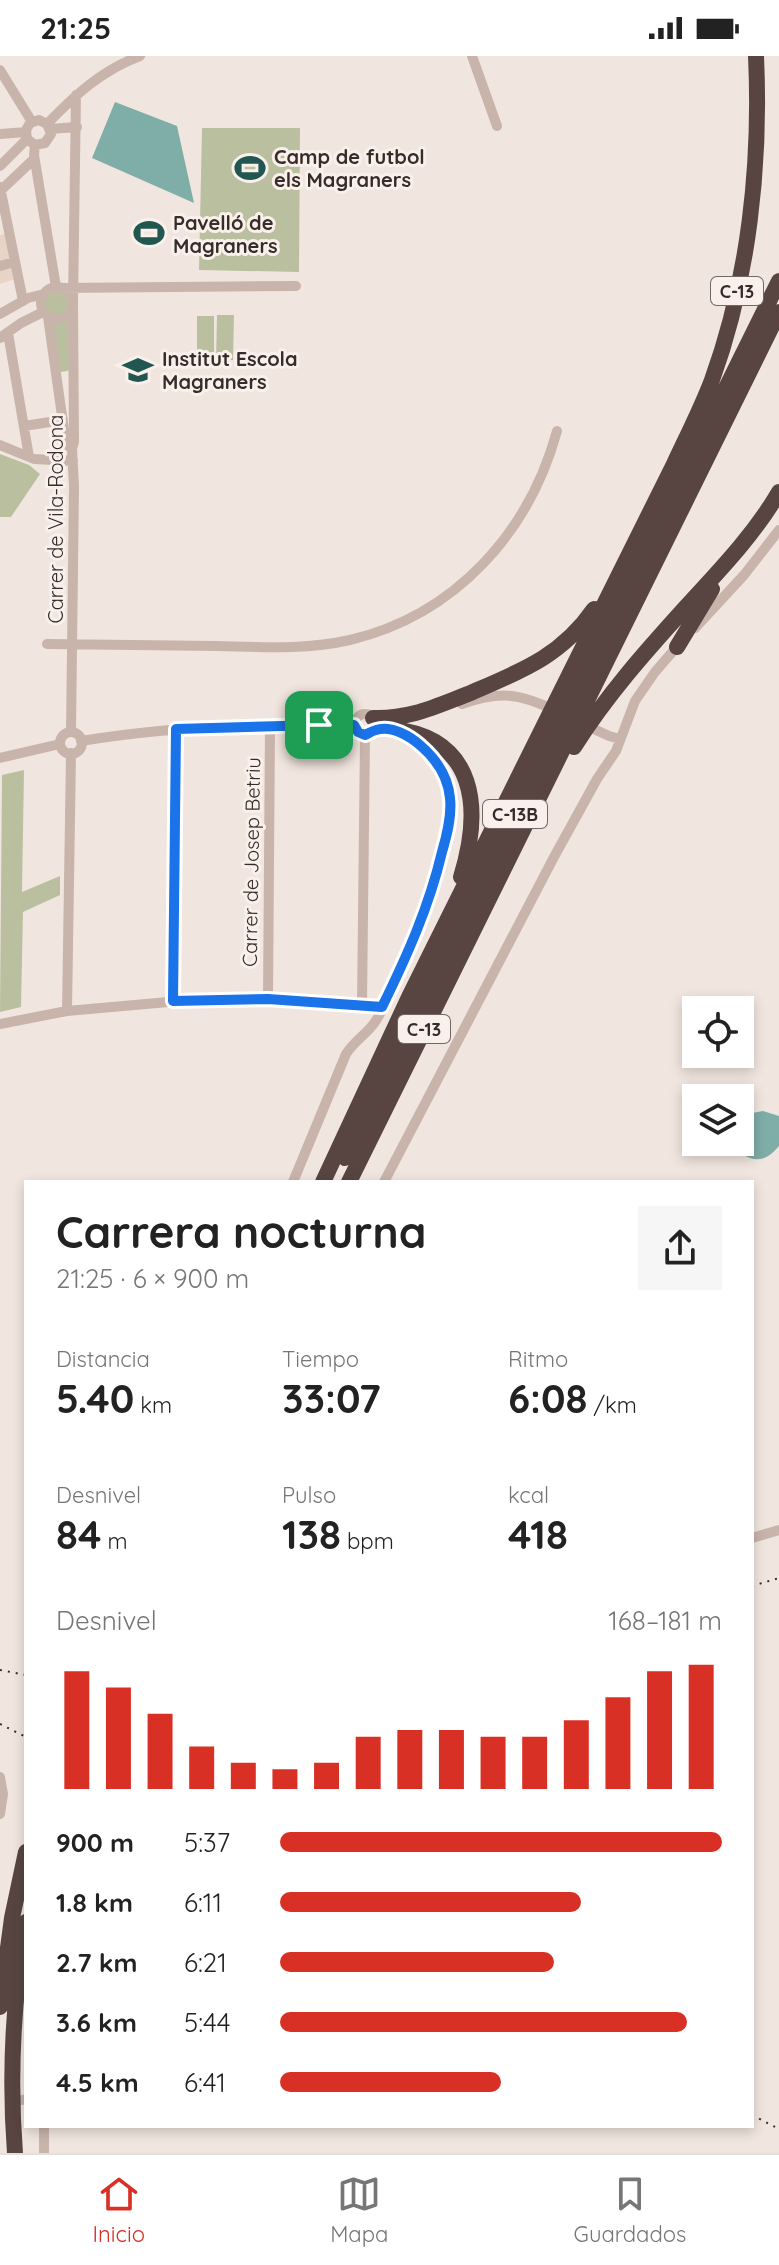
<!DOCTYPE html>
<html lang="es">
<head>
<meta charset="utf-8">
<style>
  body { margin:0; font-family:Quicksand,sans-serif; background:#f6f6f6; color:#222; height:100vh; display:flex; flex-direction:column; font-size:30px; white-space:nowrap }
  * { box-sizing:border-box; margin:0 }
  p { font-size:26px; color:#767676 }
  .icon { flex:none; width:44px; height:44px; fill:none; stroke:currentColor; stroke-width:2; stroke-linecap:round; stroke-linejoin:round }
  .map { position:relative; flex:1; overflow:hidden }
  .panel { position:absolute; left:24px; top:1124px; width:730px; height:948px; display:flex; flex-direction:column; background:#fff; border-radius:0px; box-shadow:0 4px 12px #0003 }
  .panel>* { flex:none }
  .fabs { position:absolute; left:682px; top:940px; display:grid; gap:16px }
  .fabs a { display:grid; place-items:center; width:72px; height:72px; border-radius:0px; background:#fff; box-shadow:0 4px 12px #0003; font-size:40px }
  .pin { position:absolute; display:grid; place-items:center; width:68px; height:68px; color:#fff; margin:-34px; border-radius:16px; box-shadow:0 4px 12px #0006 }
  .round { display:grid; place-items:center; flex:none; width:84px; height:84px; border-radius:0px; background:#f6f6f6 }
  .headline { display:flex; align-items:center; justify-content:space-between; height:136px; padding:0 32px }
  h1 { font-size:44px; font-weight:700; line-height:60px }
  .stats { display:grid; grid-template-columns:repeat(3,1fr); gap:12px; height:136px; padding:8px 32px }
  .stats div { display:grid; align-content:center }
  .stats b { font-size:40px; font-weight:700 }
  .stats small { font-size:22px; font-weight:400 }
  .stats p { font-size:22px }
  .chart { height:224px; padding:16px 32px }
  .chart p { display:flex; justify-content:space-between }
  .chart svg { width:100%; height:144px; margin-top:8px; stroke:#d93025; stroke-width:6 }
  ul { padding:0 32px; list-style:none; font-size:26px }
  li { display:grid; grid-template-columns:128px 96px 1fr; align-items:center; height:60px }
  li i { height:20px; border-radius:10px; background:#d93025 }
  .status { display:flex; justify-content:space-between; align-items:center; height:56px; padding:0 40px; background:#fff; direction:ltr }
  .status svg { height:22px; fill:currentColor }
  .tab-bar { display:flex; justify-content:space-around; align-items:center; height:112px; border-top:2px solid #e0e0e0; background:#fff; font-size:22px; color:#767676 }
  .tab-bar a { display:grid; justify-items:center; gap:4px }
  .tab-bar .selected { color:#d93025 }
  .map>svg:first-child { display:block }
  .green { fill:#bac09f }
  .plaza { fill:#e8d4c7 }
  .water { fill:#7fada7 }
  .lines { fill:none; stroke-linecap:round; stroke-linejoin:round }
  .minor { stroke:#c9b4ab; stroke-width:10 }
  .highway { stroke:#584542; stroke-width:16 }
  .rail { stroke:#372c2a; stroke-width:2; stroke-dasharray:2 6; stroke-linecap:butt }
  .route-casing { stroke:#fff; stroke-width:16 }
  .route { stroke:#1a73e8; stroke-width:10 }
  .labels { text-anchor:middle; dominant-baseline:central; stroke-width:6; stroke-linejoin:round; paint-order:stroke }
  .shield { fill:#f9f0eb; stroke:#716764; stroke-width:2 }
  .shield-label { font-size:18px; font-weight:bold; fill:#372c2a }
  .poi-label { font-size:20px; font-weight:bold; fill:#372c2a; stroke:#f9f0eb; text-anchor:start }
  .street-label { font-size:20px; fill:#372c2a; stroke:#f9f0eb }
</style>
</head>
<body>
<div class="status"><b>21:25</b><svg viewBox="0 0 49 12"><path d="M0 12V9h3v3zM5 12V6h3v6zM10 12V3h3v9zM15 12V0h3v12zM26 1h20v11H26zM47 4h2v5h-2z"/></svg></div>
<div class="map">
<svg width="779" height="2097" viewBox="0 0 779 2097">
  <rect width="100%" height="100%" fill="#f1e6df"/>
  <!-- green -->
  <path class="green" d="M202,72H300L299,216L199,214Z
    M45 247a12 12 0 1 1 24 0a12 12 0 1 1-24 0Z
    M217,259H234L233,304H216Z
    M197,260H214V305H197Z
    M72,262L71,312L67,315L61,316L58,312L51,268L62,267Z
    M0,398L29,409L40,418L11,461H0Z
    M24,714L22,836L60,820V839L23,856L21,951L0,956L2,719Z"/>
  <!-- plaza -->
  <path class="plaza" d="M9,177L18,222L0,228V179Z"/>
  <!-- water -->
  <path class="water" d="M115,46L177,70L194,147L92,102Z
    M763,1055L779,1060V1090C768,1103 757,1108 742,1098L739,1087L752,1057Z"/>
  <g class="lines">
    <!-- minor -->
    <path class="minor" d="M472,0L497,70
      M0,14L32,66
      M47,68C75,39 102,14 140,0
      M50,73L77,71
      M0,78L26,76
      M27,83L35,89L45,87L51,78L47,68
      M27,83L26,74L30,67L39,64L47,68
      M35,89L34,99L56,231
      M0,110L27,83
      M0,131L23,245
      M0,135L34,103
      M0,210L14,206
      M41 247a16 16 0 1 1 32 0a16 16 0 1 1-32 0Z
      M59,232L296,230
      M73,246L76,39
      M0,258L28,242L44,238
      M48,261L66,388L72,393
      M8,277L29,401
      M0,282L21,267L43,256
      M24,370L63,364
      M0,389L34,403L73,405
      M695,572L744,519L779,474
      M47,588C104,589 160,589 217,590C261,591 306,594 350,584C455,559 529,477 557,375
      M462,648C499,635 519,637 554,654
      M355 668a10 10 0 1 1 20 0a10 10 0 1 1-20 0Z
      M583,668L609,680L620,683
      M71,676L74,430L72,393L74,386L73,250
      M60 687a11 11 0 1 1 22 0a11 11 0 1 1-22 0Z
      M81,685C172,670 263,667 354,669
      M0,702L60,688
      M268,943L270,669
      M173,945L176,673
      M362,949L365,679
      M67,955L71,697
      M0,968L67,955L202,943H268L382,951
      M293,1126L346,998C354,985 367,978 375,966C384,953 390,936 396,922C416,878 433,836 444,789C448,773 452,756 450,740C448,723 440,708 428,697C413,681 395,672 374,674
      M384,1126L554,801L597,723L616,695L635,645L655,616L681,586
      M752,1482L779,1474
      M0,1721L3,1738L0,1758
      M22,2044L26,2043
      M44,2070V2097"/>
    <!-- highway -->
    <path class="highway" d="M677,591L712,533
      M373,662C410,663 434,651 468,638C519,616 561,601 594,553
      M392,673C477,682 482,753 461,821
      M574,691C606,640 646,595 686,551C719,515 754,479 779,436
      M345,1102L779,225
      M323,1126L409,941L674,408C687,380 701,353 712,324C749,222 761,108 756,0
      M349,1126L779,256
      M0,1951L12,1862L26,1796
      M15,2097C9,2020 13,1943 26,1866"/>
    <!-- rail -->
    <path class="rail" d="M752,1530L779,1522
      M0,1614L26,1619
      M0,1668L26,1681
      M752,2059L779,2073"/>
  </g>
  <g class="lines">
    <!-- route casing -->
    <g class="route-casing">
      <path id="route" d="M319,669H354L358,676L365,679C369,677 372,675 376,674C391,669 410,680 421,690C436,703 448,721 450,742C452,760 447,779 442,796C429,851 407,900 382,951L268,943L173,945L176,673Z"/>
    </g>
    <!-- route -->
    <use href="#route" class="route"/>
  </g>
  <!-- icons -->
  <defs>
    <g id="stadium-bare" transform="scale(2.4)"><path d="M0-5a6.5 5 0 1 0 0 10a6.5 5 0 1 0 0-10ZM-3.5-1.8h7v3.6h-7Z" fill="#225751" stroke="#f9f0eb" stroke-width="2.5" paint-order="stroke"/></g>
    <g id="school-bare" transform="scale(2.4)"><path d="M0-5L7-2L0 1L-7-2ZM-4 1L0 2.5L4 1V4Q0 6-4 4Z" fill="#225751" stroke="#f9f0eb" stroke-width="2.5" paint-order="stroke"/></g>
  </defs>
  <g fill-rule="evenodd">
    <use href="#stadium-bare" x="250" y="112"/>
    <use href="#stadium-bare" x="149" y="177"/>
    <use href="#school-bare" x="138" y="314"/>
  </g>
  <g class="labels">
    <!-- shield labels -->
    <g class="shield">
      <rect x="711" y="221" width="52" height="28" rx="6"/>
      <rect x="483" y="744" width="64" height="28" rx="6"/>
      <rect x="398" y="959" width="52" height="28" rx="6"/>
    </g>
    <g class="shield-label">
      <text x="737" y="235">C-13</text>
      <text x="515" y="758">C-13B</text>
      <text x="424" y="973">C-13</text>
    </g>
    <!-- poi labels -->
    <g class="poi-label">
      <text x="274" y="100">Camp de futbol<tspan x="274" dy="23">els Magraners</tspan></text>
      <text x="173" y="166">Pavelló de<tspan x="173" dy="23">Magraners</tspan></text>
      <text x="162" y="302">Institut Escola<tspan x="162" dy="23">Magraners</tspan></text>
    </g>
    <!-- street labels -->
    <g class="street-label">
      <text transform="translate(55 463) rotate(-90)">Carrer de Vila-Rodona</text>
      <text transform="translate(251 806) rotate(-89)">Carrer de Josep Betriu</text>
    </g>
  </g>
</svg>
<div class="fabs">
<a><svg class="icon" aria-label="locate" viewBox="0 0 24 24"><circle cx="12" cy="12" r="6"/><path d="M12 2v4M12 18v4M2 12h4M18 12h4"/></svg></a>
<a><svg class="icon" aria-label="layers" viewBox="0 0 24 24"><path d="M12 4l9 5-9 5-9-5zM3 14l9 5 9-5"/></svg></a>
</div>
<div class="pin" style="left:319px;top:669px;background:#1e9e55"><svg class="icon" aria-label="arrive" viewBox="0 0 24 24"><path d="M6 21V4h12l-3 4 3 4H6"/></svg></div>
<section class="panel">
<div class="headline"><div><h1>Carrera nocturna</h1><p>21:25 · 6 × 900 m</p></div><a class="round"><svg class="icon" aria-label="share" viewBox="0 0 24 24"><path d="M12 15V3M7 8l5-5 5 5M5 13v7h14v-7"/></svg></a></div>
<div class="stats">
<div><p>Distancia</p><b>5.40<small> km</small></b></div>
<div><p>Tiempo</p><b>33:07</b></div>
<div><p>Ritmo</p><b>6:08<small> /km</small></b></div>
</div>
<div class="stats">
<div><p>Desnivel</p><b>84<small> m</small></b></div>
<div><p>Pulso</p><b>138<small> bpm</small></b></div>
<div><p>kcal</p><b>418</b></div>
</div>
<div class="chart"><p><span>Desnivel</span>168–181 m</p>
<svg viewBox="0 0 160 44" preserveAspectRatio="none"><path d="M5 44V8M15 44V13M25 44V21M35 44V31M45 44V36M55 44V38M65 44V36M75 44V28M85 44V26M95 44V26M105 44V28M115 44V28M125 44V23M135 44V16M145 44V8M155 44V6"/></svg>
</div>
<ul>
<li><b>900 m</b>5:37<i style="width:100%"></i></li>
<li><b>1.8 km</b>6:11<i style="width:68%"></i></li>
<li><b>2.7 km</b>6:21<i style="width:62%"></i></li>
<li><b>3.6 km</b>5:44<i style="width:92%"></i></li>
<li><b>4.5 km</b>6:41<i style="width:50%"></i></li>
</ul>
</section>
</div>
<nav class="tab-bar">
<a class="selected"><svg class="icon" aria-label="home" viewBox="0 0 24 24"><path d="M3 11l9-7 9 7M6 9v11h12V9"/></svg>Inicio</a>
<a><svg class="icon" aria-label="map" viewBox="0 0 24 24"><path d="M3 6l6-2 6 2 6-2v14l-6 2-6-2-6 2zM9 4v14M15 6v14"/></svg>Mapa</a>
<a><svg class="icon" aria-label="saved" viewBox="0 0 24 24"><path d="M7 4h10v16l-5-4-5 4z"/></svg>Guardados</a>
</nav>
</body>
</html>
